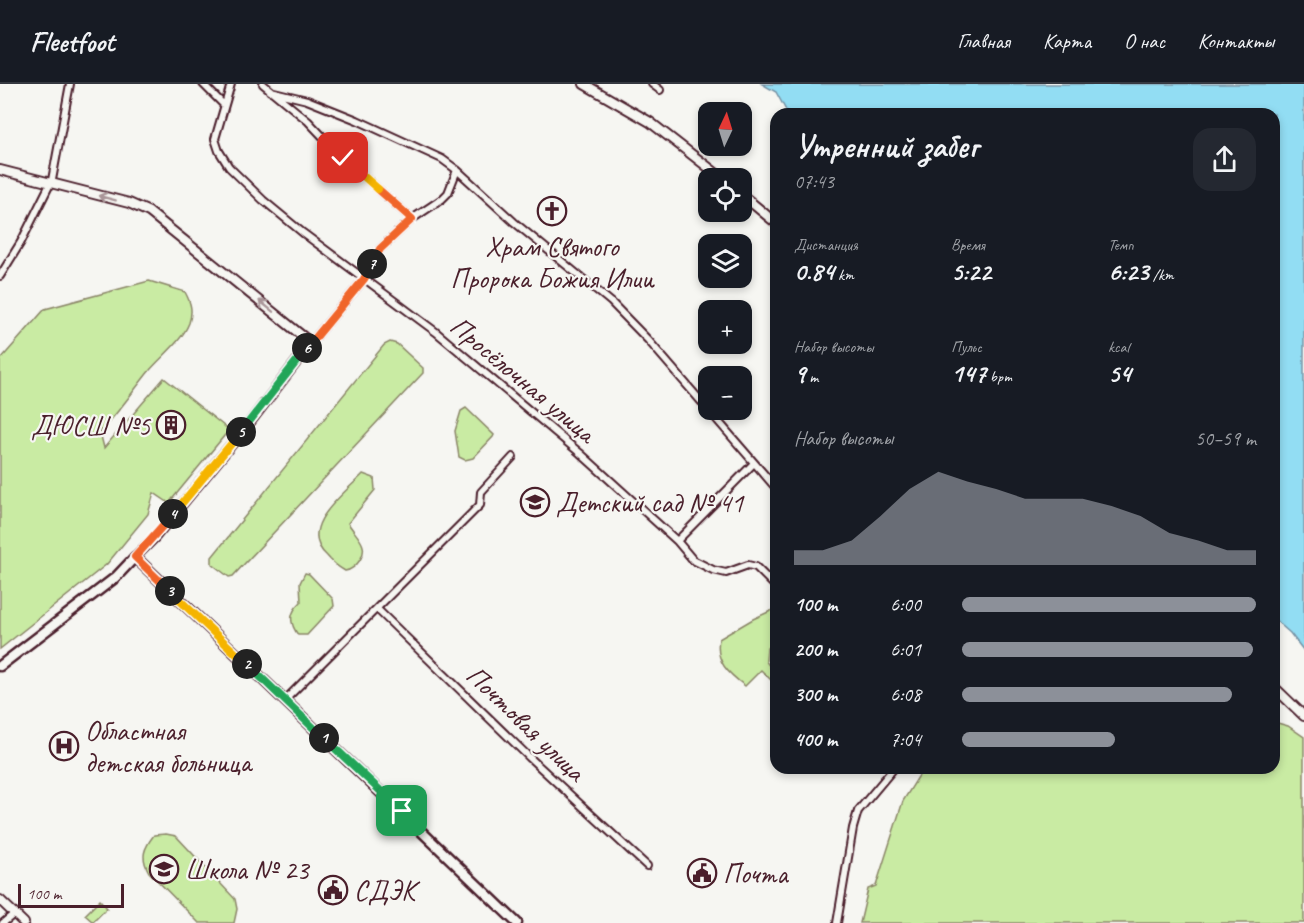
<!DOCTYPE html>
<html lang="ru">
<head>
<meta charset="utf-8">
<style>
  body { margin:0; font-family:Caveat,sans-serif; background:#242831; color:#f1f3f6; height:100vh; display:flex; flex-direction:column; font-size:22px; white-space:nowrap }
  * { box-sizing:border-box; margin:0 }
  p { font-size:20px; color:#9ea1a6 }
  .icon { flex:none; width:33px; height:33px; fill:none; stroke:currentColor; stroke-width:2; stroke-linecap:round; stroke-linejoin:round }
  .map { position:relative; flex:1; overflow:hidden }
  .panel { position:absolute; left:770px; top:24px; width:510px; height:666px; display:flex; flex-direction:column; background:#171b24; border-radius:18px; box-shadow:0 3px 9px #0003 }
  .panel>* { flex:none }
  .needle { width:39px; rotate:4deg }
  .tools { position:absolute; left:698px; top:18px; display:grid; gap:12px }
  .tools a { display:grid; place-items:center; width:54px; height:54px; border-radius:12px; background:#171b24; box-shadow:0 3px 9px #0003; font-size:30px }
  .scale { position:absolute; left:18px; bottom:15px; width:106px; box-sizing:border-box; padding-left:6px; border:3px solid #4a1f2b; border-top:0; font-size:16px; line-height:21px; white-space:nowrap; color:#4a1f2b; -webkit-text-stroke:4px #f6f6f2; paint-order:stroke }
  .pin { position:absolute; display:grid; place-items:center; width:51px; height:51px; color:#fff; margin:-26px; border-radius:12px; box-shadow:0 3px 9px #0006 }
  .km { position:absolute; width:30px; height:30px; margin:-15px; border-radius:50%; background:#222; color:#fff; font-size:16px; line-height:30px; text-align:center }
  .round { display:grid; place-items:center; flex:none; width:63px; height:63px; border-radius:18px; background:#242831 }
  .headline { display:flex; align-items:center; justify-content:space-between; height:102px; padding:0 24px }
  h1 { font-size:33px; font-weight:700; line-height:45px }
  .metrics { display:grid; grid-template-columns:repeat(3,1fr); gap:9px; height:102px; padding:6px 24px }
  .metrics div { display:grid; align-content:center }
  .metrics b { font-size:26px; font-weight:700 }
  .metrics small { font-size:16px; font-weight:400 }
  .metrics p { font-size:16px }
  .chart { height:168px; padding:12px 24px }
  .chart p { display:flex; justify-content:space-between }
  .chart svg { width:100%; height:108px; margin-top:6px; fill:#8c9099; opacity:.7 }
  ul { padding:0 24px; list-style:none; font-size:20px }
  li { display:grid; grid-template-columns:96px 72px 1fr; align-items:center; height:45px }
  li i { height:15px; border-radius:8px; background:#8c9099 }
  header { display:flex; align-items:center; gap:36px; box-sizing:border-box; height:84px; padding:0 30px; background:#171b24; border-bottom:2px solid #363941 }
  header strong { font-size:28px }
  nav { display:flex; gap:33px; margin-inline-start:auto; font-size:21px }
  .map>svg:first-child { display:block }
  .green { fill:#c9eba3; stroke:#8a8567; stroke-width:1.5 }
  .water { fill:#92ddf3; stroke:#7591a3; stroke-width:1.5 }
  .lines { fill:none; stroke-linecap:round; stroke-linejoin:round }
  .minor-casing { stroke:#4a1f2b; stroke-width:10 }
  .tertiary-casing { stroke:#4a1f2b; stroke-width:12 }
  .secondary-casing { stroke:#4a1f2b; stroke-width:13 }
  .minor { stroke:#f6f6f2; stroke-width:6 }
  .tertiary { stroke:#f6f6f2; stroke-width:8 }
  .secondary { stroke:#f6f6f2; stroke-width:8 }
  .oneway { stroke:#a99598 }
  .split-1-casing { stroke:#fff; stroke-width:12 }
  .split-2-casing { stroke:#fff; stroke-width:12 }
  .split-3-casing { stroke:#fff; stroke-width:12 }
  .split-4-casing { stroke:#fff; stroke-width:12 }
  .split-5-casing { stroke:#fff; stroke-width:12 }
  .split-6-casing { stroke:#fff; stroke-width:12 }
  .split-7-casing { stroke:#fff; stroke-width:12 }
  .split-8-casing { stroke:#fff; stroke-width:12 }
  .split-9-casing { stroke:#fff; stroke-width:12 }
  .split-1 { stroke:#22a559; stroke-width:8 }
  .split-2 { stroke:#22a559; stroke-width:8 }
  .split-3 { stroke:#f5b400; stroke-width:8 }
  .split-4 { stroke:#f0652b; stroke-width:8 }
  .split-5 { stroke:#f5b400; stroke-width:8 }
  .split-6 { stroke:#22a559; stroke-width:8 }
  .split-7 { stroke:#f0652b; stroke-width:8 }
  .split-8 { stroke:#f0652b; stroke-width:8 }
  .split-9 { stroke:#f5b400; stroke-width:8 }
  .labels { text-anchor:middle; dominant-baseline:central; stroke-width:4.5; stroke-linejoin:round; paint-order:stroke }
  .poi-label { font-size:28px; fill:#4a1f2b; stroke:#f6f6f2; text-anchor:start }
  .street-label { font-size:28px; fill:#4a1f2b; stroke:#f6f6f2 }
</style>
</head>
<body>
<header>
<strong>Fleetfoot</strong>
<nav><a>Главная</a><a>Карта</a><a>О нас</a><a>Контакты</a></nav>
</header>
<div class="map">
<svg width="1304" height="839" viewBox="0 0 1304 839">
  <rect width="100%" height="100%" fill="#f6f6f2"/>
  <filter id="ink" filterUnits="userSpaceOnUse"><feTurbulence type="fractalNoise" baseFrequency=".0167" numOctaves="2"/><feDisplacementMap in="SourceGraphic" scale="12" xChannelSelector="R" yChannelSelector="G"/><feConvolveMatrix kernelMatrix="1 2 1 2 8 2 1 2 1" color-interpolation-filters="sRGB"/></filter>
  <g filter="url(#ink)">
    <!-- green -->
    <path class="green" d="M149,197L185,208C191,219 193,227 189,239C182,257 162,272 150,286C133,307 119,328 100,348L104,364L164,294L229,346L169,419L154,409L148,430L107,480L0,565V276L45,225Z
      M390,258L397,260L423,284V289L233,492L229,493L212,480V473L384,261Z
      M466,324L494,351L493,353L473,374L465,376L459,373L455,347L461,327Z
      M363,390L374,394L375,406L348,439C356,452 370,461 360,476C356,482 352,486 345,487C338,483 332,478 327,472C296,444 344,410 363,390Z
      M305,489L309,490L333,515L334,522L307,551H298C289,538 289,529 301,518L300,499Z
      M775,525V561L767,564L766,577L775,591V600L761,586L745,602C728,589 715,578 719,555L753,535Z
      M1274,638L1288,642L1304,653V839H860L868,805L876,802L903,717L923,685L1274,684Z
      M166,750L176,752L235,815L237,825L234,839H199L149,788C140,773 144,764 154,751Z
      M100,816L107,824L93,838L85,831Z"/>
    <!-- water -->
    <path class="water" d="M762,0H1304V567L1290,549L1274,535V30H788L776,8Z"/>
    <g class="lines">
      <!-- minor casing -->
      <g class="minor-casing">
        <path id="minor" d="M203,0L224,21
          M231,0L215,55L219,67L229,83L263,116L303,149L436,248L580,369L677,457L693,476L713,486L726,489L748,481L756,483L776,503
          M263,0L308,37L343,74L412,135
          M652,0L660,6
          M270,7L307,16L357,36L442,75L457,86L514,138L611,218L648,256L776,404
          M0,192L21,158L52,96L70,0
          M311,259L364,195L380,165L412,135L442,115L448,109L457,86
          M677,457L754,379
          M377,525L529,673L647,782
          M285,616L480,421L481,408L513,373
          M3,839L14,830
          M837,839L853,744L858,727L894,684"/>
      </g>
      <!-- tertiary casing -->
      <g class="tertiary-casing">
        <path id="tertiary" d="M584,0L650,38L722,94
          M0,86L129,119L149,128L311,259L250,338L155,453L135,473
          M741,110L776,139
          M1274,603L1304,632
          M0,816L24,839"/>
      </g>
      <!-- secondary casing -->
      <g class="secondary-casing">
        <path id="secondary" d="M0,582L116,493L135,473L517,839"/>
      </g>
      <!-- minor -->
      <use href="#minor" class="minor"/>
      <!-- tertiary -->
      <use href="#tertiary" class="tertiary"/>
      <!-- secondary -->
      <use href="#secondary" class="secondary"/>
    </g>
    <!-- one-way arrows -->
    <defs><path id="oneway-shaft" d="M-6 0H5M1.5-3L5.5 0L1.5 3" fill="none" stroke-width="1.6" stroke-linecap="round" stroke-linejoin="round" transform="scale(1.5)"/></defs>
    <g class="oneway">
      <use href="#oneway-shaft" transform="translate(107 114) rotate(-165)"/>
      <use href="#oneway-shaft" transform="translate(266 222) rotate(-141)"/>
    </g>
  </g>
  <g class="lines" filter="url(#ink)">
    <!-- split-1 casing -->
    <g class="split-1-casing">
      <path id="split-1" d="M324,654L402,727"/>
    </g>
    <!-- split-2 casing -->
    <g class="split-2-casing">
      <path id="split-2" d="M247,580L324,654"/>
    </g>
    <!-- split-3 casing -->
    <g class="split-3-casing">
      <path id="split-3" d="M170,507L247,580"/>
    </g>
    <!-- split-4 casing -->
    <g class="split-4-casing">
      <path id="split-4" d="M170,507L135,473L173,430"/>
    </g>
    <!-- split-5 casing -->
    <g class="split-5-casing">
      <path id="split-5" d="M173,430L241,348"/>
    </g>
    <!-- split-6 casing -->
    <g class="split-6-casing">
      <path id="split-6" d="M241,348L307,264"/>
    </g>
    <!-- split-7 casing -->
    <g class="split-7-casing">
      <path id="split-7" d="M307,264L364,195L372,180"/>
    </g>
    <!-- split-8 casing -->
    <g class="split-8-casing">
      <path id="split-8" d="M372,180L380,165L412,135L378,105"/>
    </g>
    <!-- split-9 casing -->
    <g class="split-9-casing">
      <path id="split-9" d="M343,74L378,105"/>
    </g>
    <!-- split-1 -->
    <use href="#split-1" class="split-1"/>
    <!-- split-2 -->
    <use href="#split-2" class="split-2"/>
    <!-- split-3 -->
    <use href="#split-3" class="split-3"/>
    <!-- split-4 -->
    <use href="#split-4" class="split-4"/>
    <!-- split-5 -->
    <use href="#split-5" class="split-5"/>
    <!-- split-6 -->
    <use href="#split-6" class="split-6"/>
    <!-- split-7 -->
    <use href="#split-7" class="split-7"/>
    <!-- split-8 -->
    <use href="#split-8" class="split-8"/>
    <!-- split-9 -->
    <use href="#split-9" class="split-9"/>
  </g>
  <!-- icons -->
  <defs>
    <g id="church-ring" transform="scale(1.5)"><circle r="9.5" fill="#f6f6f2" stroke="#4a1f2b" stroke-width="1.5"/><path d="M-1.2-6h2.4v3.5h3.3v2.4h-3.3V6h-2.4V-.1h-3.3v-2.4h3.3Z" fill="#4a1f2b"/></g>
    <g id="building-ring" transform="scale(1.5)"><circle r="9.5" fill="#f6f6f2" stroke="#4a1f2b" stroke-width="1.5"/><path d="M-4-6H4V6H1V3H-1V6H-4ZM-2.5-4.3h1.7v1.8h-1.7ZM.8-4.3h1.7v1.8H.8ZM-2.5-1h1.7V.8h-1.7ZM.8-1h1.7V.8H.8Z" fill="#4a1f2b"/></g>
    <g id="school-ring" transform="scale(1.5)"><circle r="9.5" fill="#f6f6f2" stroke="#4a1f2b" stroke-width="1.5"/><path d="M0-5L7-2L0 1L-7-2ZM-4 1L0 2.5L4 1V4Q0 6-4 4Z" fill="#4a1f2b"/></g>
    <g id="hospital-ring" transform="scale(1.5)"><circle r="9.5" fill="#f6f6f2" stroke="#4a1f2b" stroke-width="1.5"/><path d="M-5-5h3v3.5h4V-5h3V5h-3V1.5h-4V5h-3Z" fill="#4a1f2b"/></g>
    <g id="civic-ring" transform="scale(1.5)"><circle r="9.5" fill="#f6f6f2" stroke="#4a1f2b" stroke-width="1.5"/><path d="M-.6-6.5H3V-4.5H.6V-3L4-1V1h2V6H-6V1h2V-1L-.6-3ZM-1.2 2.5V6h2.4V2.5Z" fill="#4a1f2b"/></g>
  </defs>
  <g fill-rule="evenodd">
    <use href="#church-ring" x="552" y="127"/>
    <use href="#building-ring" x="171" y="341"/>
    <use href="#school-ring" x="535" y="418"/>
    <use href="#hospital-ring" x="64" y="662"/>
    <use href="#school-ring" x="164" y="785"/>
    <use href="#civic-ring" x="702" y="789"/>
    <use href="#civic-ring" x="333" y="806"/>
  </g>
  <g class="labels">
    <!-- poi labels -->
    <g class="poi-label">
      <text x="552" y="162" text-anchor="middle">Храм Святого<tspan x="552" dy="32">Пророка Божия Илии</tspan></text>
      <text x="150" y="341" text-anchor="end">ДЮСШ №5</text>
      <text x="556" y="418">Детский сад № 41</text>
      <text x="85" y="646">Областная<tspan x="85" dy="32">детская больница</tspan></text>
      <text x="185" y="785">Школа № 23</text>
      <text x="723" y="789">Почта</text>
      <text x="354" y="806">СДЭК</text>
    </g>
    <!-- street labels -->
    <g class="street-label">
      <text transform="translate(523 295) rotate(40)">Просёлочная улица</text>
      <text transform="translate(526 639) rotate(44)">Почтовая улица</text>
    </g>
  </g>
</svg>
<div class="tools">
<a><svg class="needle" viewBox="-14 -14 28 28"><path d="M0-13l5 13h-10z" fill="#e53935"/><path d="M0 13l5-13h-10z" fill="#9ea1a6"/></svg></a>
<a><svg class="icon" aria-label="locate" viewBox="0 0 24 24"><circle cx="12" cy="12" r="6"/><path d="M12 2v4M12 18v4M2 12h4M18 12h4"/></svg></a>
<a><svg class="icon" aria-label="layers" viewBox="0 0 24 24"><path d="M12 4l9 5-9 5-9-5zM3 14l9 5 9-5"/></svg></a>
<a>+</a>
<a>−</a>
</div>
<div class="scale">100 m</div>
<div class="pin" style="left:402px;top:727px;background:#1e9e55"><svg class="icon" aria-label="arrive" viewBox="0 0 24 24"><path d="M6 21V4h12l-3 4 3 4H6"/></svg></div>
<div class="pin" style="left:343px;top:74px;background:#d93025"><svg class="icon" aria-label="check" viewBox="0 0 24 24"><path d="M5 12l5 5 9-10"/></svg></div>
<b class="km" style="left:324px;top:654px">1</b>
<b class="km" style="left:247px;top:580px">2</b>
<b class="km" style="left:170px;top:507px">3</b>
<b class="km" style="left:173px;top:430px">4</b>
<b class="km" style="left:241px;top:348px">5</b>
<b class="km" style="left:307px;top:264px">6</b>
<b class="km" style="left:372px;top:180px">7</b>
<section class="panel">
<div class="headline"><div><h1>Утренний забег</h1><p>07:43</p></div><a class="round"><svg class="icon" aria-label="share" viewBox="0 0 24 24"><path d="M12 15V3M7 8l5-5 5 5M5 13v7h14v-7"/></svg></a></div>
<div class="metrics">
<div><p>Дистанция</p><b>0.84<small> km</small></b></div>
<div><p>Время</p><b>5:22</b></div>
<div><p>Темп</p><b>6:23<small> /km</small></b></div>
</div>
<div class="metrics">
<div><p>Набор высоты</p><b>9<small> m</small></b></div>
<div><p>Пульс</p><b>147<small> bpm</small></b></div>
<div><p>kcal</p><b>54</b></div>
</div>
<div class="chart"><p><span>Набор высоты</span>50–59 m</p>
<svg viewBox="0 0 160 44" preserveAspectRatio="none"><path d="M0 44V38L10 38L20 34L30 24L40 13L50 6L60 10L70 13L80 17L90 17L100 17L110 20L120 24L130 31L140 34L150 38L160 38V44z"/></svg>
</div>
<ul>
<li><b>100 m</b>6:00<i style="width:100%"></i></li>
<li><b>200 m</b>6:01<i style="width:99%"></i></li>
<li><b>300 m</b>6:08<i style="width:92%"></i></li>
<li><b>400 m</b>7:04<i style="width:52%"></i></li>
</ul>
</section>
</div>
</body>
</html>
